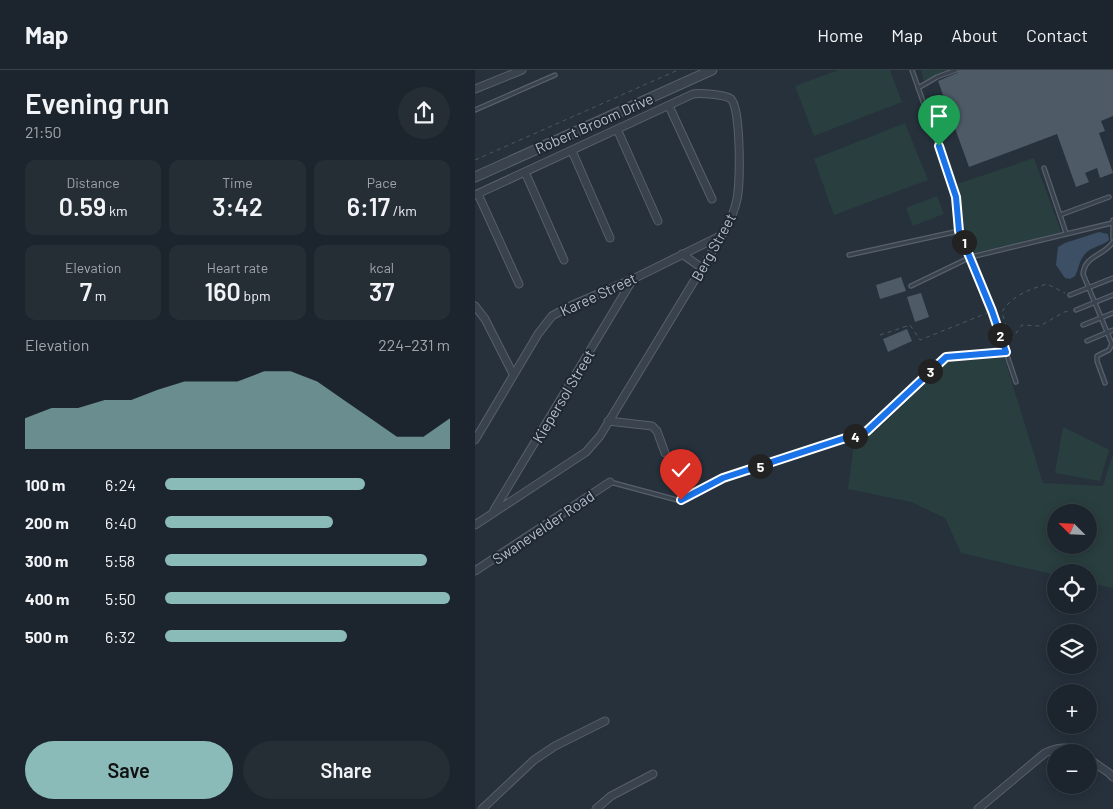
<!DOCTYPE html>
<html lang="en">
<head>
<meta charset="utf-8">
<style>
  body { margin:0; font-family:Barlow,sans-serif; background:#252d35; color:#f1f3f6; height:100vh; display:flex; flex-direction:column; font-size:19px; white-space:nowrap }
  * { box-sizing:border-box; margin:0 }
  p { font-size:16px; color:#a0a5aa }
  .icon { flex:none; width:28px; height:28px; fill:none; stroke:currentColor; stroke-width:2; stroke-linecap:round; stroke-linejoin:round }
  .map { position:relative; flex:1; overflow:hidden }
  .sheet { display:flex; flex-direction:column; background:#1c252d; width:475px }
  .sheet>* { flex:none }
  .needle { width:32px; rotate:294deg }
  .buttons { position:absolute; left:572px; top:434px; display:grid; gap:10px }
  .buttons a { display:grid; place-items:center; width:50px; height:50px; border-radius:50%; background:#1c252d; box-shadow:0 2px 12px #0003,0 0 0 1px #3a4249; font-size:25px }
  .pin { position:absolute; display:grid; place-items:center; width:42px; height:42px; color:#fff; margin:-51px -21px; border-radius:50% 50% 50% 0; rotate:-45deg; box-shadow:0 0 5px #0007 }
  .pin .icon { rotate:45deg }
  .km { position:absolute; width:25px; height:25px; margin:-12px; border-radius:50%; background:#222; color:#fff; font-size:14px; line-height:25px; text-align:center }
  .round { display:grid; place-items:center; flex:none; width:52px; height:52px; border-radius:26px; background:#252d35 }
  .overview { display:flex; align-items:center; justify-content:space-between; height:85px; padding:0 25px }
  h1 { font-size:28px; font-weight:600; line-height:38px }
  .stats { display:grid; grid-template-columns:repeat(3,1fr); gap:8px; height:85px; padding:5px 25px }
  .stats div { display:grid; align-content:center; border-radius:10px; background:#252d35; text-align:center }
  .stats b { font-size:25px; font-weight:600 }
  .stats small { font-size:14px; font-weight:400 }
  .stats p { font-size:14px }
  .chart { height:140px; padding:10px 25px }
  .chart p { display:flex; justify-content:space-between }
  .chart svg { width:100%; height:90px; margin-top:5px; fill:#8bbbb9; opacity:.7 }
  .button { display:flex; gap:10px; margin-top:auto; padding:10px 25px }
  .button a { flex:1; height:58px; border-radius:30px; background:#8bbbb9; color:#111; font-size:20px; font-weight:600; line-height:58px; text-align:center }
  .button a+a { background:#252d35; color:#f1f3f6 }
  ul { padding:0 25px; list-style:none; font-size:16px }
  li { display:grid; grid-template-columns:80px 60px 1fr; align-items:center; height:38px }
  li i { height:12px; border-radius:6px; background:#8bbbb9 }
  header { display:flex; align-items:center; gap:30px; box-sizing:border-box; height:70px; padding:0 25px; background:#1c252d; border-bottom:1px solid #3a4249 }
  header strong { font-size:24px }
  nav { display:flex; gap:28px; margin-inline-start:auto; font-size:18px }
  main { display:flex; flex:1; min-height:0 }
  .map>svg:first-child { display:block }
  .green { fill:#293e3e; fill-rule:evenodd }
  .water { fill:#3c4f64 }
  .building { fill:#4f5a67 }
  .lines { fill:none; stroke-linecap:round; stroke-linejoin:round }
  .service-casing { stroke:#57606b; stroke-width:5.5 }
  .minor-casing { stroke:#57606b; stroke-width:9 }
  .tertiary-casing { stroke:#57606b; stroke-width:11 }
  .path { stroke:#485b5d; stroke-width:1; stroke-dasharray:4 4; stroke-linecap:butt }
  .service { stroke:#39424d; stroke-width:3 }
  .minor { stroke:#39424d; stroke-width:7 }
  .tertiary { stroke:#39424d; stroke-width:9 }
  .route-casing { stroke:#fff; stroke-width:10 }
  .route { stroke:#1a73e8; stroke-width:6 }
  .labels { text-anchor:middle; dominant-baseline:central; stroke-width:4; stroke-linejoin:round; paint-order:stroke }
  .street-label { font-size:15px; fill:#b5bdc8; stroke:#1e2732 }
</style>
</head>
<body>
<header>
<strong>Map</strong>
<nav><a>Home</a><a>Map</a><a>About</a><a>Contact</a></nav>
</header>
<main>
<section class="sheet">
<div class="overview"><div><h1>Evening run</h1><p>21:50</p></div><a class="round"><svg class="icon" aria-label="share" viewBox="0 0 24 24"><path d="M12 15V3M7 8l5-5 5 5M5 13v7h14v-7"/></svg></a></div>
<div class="stats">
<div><p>Distance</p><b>0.59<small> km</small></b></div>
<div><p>Time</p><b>3:42</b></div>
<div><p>Pace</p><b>6:17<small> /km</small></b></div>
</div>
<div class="stats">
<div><p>Elevation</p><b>7<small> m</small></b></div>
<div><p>Heart rate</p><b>160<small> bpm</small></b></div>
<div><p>kcal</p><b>37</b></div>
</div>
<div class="chart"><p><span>Elevation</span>224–231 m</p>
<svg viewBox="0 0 160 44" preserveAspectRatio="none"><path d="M0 44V29L10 24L20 24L30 20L40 20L50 15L60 11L70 11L80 11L90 6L100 6L110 11L120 20L130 29L140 38L150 38L160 29V44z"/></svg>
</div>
<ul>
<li><b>100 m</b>6:24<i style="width:70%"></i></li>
<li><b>200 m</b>6:40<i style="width:59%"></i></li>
<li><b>300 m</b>5:58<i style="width:92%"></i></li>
<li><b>400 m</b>5:50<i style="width:100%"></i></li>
<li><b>500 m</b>6:32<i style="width:64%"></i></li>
</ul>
<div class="button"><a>Save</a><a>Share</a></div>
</section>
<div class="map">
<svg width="638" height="739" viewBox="0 0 638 739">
  <rect width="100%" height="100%" fill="#26313c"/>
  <!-- green -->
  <path class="green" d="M363,0H415L427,32L339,66L320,16Z
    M446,0H479L449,11Z
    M430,53L453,110L359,145L339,89Z
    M559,88L587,164L494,184L482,114Z
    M462,126L469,144L438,156L431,138Z
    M529,287L568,413L628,416L638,384V518L614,513V502H581V505L486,483L470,448L436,432L373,419L379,373L401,361L473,292ZM614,442V475H581V442Z
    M588,357L634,380L625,411L580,403Z"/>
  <!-- water -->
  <path class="water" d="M624,162L633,164L634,170C628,176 617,176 610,184C604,190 604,199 600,206L595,209L590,208L581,195L583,177L590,173Z"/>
  <!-- building -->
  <path class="building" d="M484,0H638V46L626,51L630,61L624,63L638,103L625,108L622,98L610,103L614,112L601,117L582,64L494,97L463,11L482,3Z
    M426,207L431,221L405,229L401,215Z
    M446,223L454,247L440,252L432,227Z
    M432,259L437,271L413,282L408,269Z"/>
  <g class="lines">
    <!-- service casing -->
    <g class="service-casing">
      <path id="service" d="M437,0L479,120L484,161L517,241L541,312
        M443,18L462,7L481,0
        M0,40L80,5
        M569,98L591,163
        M585,145L634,127
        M638,150V168
        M374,185L484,161
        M436,216L496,187L637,153
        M595,225L638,208
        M601,240L638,225
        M608,255L638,243
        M612,271L638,260
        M630,313L622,291V286L634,280L637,274L608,204C610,185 629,186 638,172
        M135,412L206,431L248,408L392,361L471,287L531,282"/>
    </g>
    <!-- minor casing -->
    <g class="minor-casing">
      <path id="minor" d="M0,19L47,0
        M194,36L237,129
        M142,59L183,151
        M97,81L135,168
        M50,102L89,190
        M3,124L44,214
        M0,125L218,24C224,23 250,24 256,29C266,38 266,118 261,133C259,144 252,155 247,165L125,366L111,382L0,455
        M207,184L227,198
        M0,236L10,249L38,304
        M133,351L177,356L182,361L190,383
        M0,370L63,264L77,246L93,237L158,209L247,165
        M19,440L158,209
        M0,501L135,412
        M614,689L634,703L638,707
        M7,739L59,690L80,676L130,651
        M121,739L136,726L178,704
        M503,739L570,683C583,677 593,676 605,682"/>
    </g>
    <!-- tertiary casing -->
    <g class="tertiary-casing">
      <path id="tertiary" d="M0,107L237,0"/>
    </g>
    <!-- path -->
    <path class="path" d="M0,90L203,0
      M405,265L435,255L445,270L512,243
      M536,270L547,255L565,256L589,242L596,241
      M534,272L535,270L527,242C536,226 555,219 572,214L590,223"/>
    <!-- service -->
    <use href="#service" class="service"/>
    <!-- minor -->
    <use href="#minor" class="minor"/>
    <!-- tertiary -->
    <use href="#tertiary" class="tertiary"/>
  </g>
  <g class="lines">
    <!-- route casing -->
    <g class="route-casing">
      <path id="route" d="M206,430L248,408L392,361L471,287L531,282L517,241L484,161L481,127L464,76"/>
    </g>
    <!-- route -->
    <use href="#route" class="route"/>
  </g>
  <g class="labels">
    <!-- street labels -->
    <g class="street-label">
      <text transform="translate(119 53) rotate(-24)">Robert Broom Drive</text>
      <text transform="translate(238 177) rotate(-61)">Berg Street</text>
      <text transform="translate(123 224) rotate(-25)">Karee Street</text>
      <text transform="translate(88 326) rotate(-59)">Kiepersol Street</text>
      <text transform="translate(68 457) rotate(-34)">Swanevelder Road</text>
    </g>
  </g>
</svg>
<div class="buttons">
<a><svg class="needle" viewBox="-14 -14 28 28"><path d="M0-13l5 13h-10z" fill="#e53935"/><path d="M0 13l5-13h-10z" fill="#a0a5aa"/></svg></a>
<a><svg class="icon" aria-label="locate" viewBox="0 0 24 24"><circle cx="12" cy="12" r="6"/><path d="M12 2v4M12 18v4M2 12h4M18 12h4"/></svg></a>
<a><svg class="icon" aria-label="layers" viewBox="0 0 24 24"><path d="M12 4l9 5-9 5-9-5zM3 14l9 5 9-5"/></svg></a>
<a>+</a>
<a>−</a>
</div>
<div class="pin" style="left:464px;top:76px;background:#1e9e55"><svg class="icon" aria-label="arrive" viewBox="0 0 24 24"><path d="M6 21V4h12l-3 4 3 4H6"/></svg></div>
<div class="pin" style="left:206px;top:430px;background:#d93025"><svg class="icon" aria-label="check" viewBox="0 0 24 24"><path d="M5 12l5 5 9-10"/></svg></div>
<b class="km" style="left:489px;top:172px">1</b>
<b class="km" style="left:525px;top:265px">2</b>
<b class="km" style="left:455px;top:301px">3</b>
<b class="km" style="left:380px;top:366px">4</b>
<b class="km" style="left:285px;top:396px">5</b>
</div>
</main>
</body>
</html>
